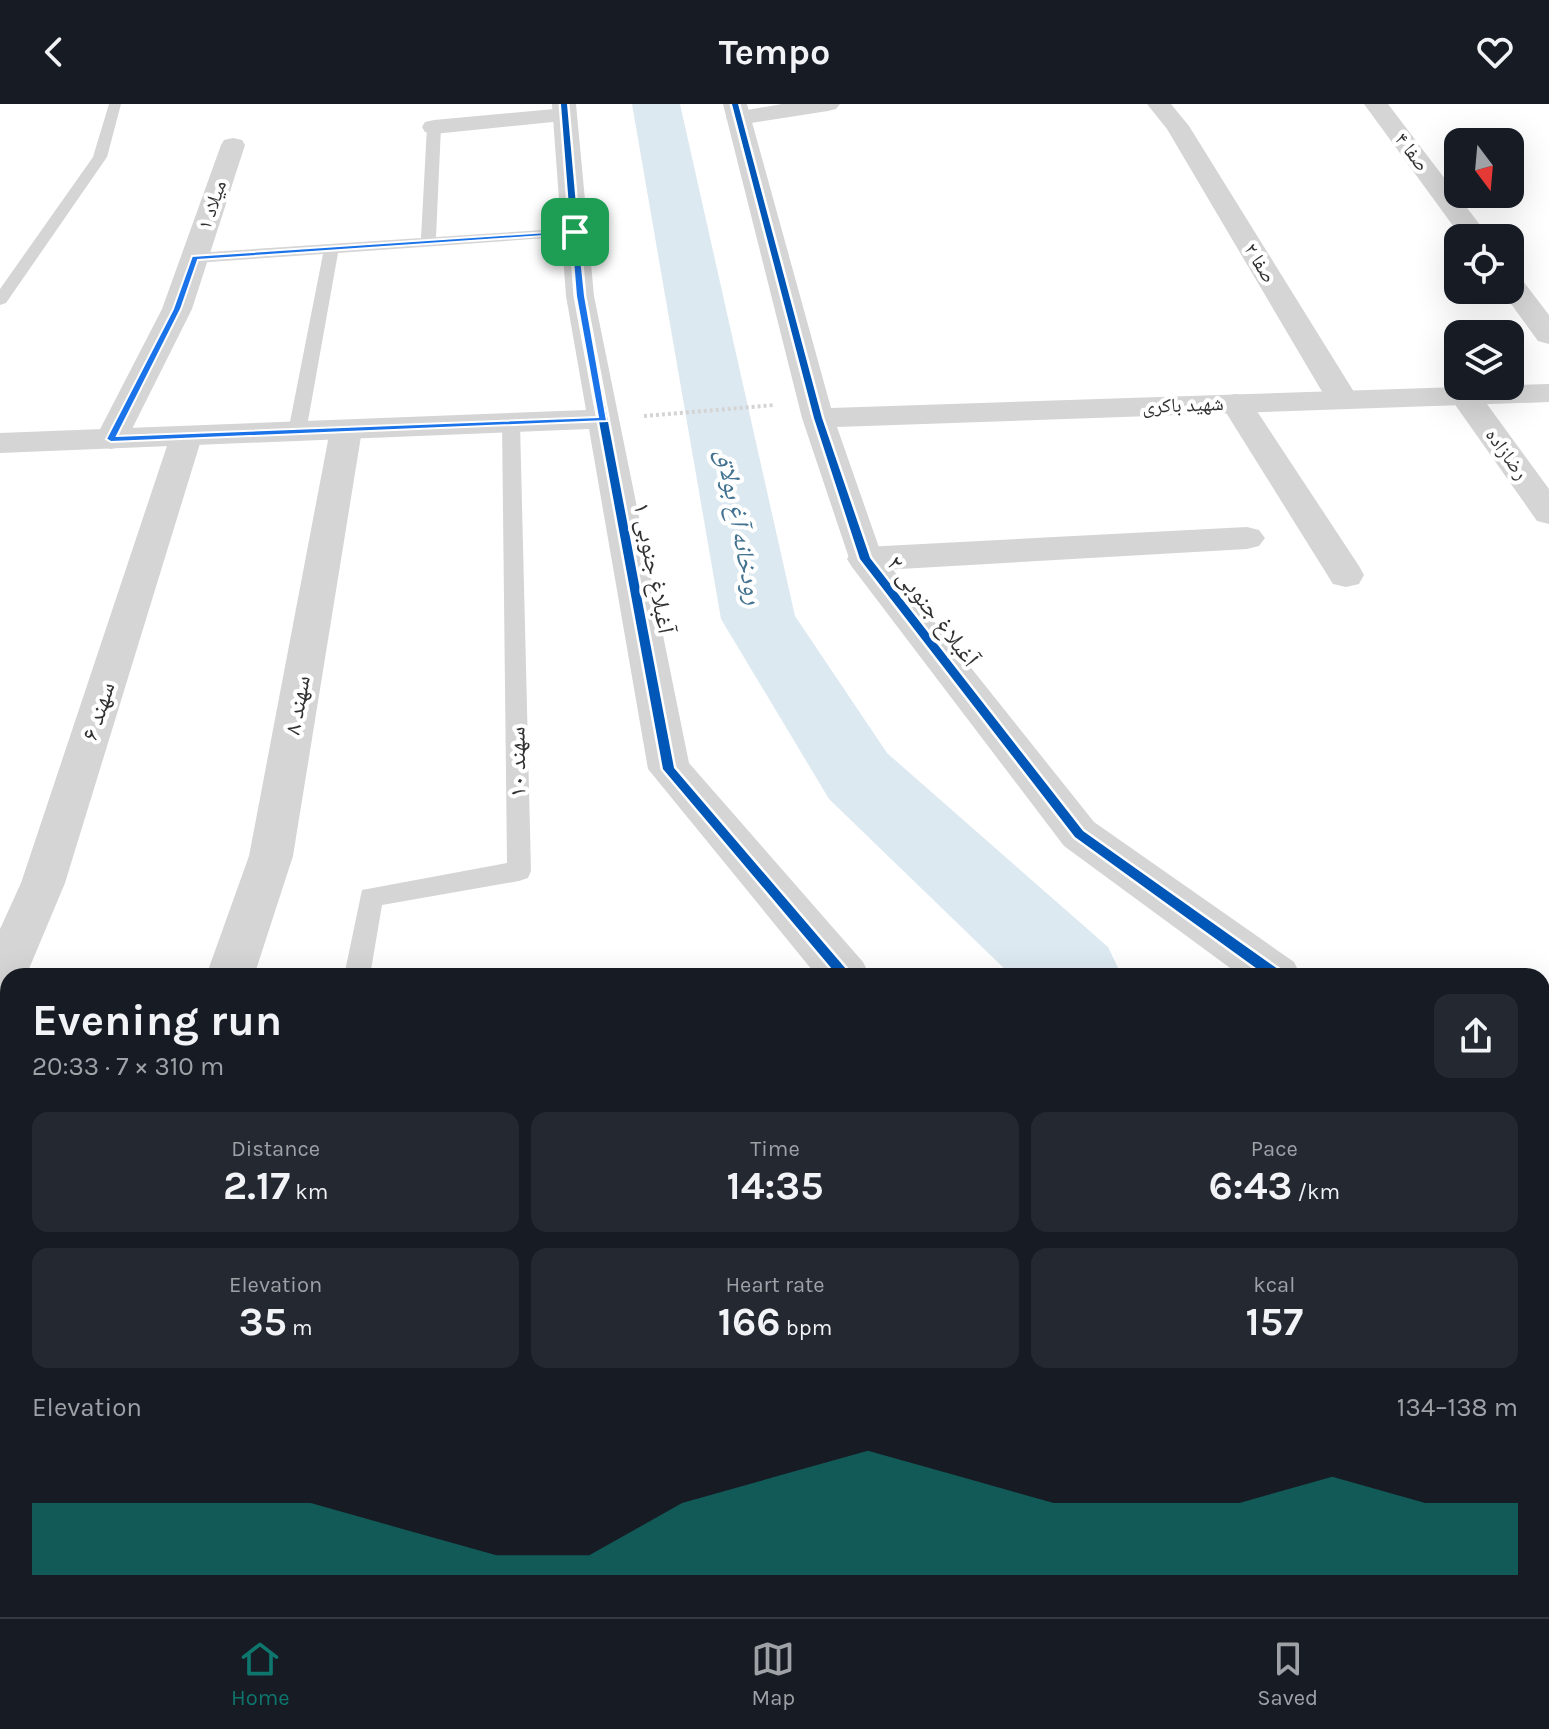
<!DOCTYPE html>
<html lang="en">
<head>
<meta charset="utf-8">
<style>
  body { margin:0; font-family:Karla,"Noto Naskh Arabic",sans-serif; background:#242831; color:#f1f3f6; height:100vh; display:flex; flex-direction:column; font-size:30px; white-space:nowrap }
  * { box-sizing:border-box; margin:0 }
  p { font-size:26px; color:#9ea1a6 }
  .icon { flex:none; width:44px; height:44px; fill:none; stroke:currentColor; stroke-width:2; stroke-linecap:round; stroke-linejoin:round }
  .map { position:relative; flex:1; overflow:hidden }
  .details { position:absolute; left:0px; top:864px; width:1550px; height:650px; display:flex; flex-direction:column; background:#171b24; border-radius:24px 24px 0 0; box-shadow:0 8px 32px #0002 }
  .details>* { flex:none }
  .needle { width:52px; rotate:164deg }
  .tools { position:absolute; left:1444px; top:24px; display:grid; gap:16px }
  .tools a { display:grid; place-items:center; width:80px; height:80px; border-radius:16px; background:#171b24; box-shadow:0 8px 32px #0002; font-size:40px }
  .pin { position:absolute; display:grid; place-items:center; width:68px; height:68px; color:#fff; margin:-34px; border-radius:16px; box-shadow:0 4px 12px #0006 }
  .round { display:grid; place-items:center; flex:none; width:84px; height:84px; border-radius:16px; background:#242831 }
  .overview { display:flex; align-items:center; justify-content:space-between; height:136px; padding:0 32px }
  h1 { font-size:44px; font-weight:700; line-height:60px }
  .figures { display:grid; grid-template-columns:repeat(3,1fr); gap:12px; height:136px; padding:8px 32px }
  .figures div { display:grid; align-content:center; border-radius:16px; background:#242831; text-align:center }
  .figures b { font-size:40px; font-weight:700 }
  .figures small { font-size:22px; font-weight:400 }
  .figures p { font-size:22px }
  .chart { height:224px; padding:16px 32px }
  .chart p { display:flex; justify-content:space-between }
  .chart svg { width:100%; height:144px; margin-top:8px; fill:#0f766e; opacity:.7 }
  header { display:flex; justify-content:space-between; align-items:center; height:104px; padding:0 32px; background:#171b24; font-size:36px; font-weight:700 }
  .menu { display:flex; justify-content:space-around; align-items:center; height:112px; border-top:2px solid #363941; background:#171b24; font-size:22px; color:#9ea1a6 }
  .menu a { display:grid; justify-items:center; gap:4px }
  .menu .selected { color:#0f766e }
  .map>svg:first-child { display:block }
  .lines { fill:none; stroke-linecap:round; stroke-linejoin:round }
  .river { fill:#dde9f1; fill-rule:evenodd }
  .path { stroke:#d4d4d4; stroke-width:4; stroke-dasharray:3 3; stroke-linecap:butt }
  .service { fill:#d5d5d5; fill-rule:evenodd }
  .minor { fill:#d5d5d5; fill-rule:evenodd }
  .tertiary { fill:#d5d5d5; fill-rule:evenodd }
  .secondary { fill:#cfcfcf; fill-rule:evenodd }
  .cycleway-casing { stroke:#fff; stroke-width:5 }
  .cycleway { fill:#0057b8; fill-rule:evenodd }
  .route { fill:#1a73e8; stroke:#fff; stroke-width:2; fill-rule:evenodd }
  .labels { text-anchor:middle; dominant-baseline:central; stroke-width:8; stroke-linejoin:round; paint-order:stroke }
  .far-street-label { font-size:20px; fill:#313131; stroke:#fff }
  .street-label { font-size:24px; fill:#313131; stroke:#fff }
  .water-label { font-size:26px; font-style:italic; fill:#437390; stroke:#fff }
</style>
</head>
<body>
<header><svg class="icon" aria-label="back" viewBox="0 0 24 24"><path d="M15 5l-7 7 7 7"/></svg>Tempo<svg class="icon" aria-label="heart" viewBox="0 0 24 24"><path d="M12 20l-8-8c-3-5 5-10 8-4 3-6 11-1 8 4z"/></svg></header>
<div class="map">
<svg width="1549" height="1513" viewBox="0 0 1549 1513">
  <rect width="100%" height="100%" fill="#fff"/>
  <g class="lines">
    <!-- river -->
    <path class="river" d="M632,0H680L795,512L887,649L1108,843L1122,872H1012L829,695L721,515Z
      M1542,1245L1549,1248V1369L1542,1366Z"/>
    <!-- path -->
    <path class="path" d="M644,312L774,301"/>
    <!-- service -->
    <path class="service" d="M109,0H121L107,53L6,199L0,201V185L93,53Z
      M434,19L441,23L436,133L575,124L582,128L575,132L338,149L306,328L297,333L291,332L288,328L323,150L195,159L187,154L195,149L421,134L427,23Z
      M511,314L520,319L531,767L528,774L519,777L382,801L370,872H344L362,786L507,759L502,319Z
      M0,1179L8,1182V1214L0,1211Z
      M109,1506H148L145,1513H106Z"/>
    <!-- minor -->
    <path class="minor" d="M782,0H840L836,5L828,7L738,21L730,19L726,14L730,9Z
      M1147,0H1171L1189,22L1359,296L1354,303L1343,305L1332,303L1327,296L1167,25Z
      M1364,0H1388L1490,134H1462Z
      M565,4L573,6L577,11L573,16L434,30L425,28L422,23L425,18L434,16Z
      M233,34L242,36L245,41L192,205L127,335L123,342L111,345L99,342L95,335L162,205L221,41L224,36Z
      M1510,170L1520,173L1549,211V240L1538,237L1501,186H1510Z
      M1465,283L1476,285L1549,385V420L1537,417L1449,292L1454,285Z
      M1236,290L1247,292L1359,462L1364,471L1359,480L1346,483L1333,480L1220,299L1225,292Z
      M346,316L357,319L362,326L293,752L254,872H206L249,752L330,326L335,319Z
      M186,323L198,326L202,333L65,779L26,872H8V896L0,899V825L21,779L170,333L174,326Z
      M1247,423L1259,426L1265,434L1259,442L1247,445L865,467L852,463L847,455L852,447L865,443Z
      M499,1506H563L561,1513H497Z"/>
    <!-- tertiary -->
    <path class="tertiary" d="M552,0H576L594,192L689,659L863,858L870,872H817L648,665L589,325L0,349V329L586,306L566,192Z
      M723,0H747L831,304L1549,280V298L837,323L882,452L1094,718L1294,858L1301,872H1241L1064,742L852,463L802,314Z
      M1444,1506H1510L1513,1513H1447Z"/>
    <!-- secondary -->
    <path class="secondary" d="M1542,967H1549V1013H1542Z
      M0,968L8,969V1015L0,1014Z
      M1542,1060L1549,1061V1113L1542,1112Z"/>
    <!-- cycleway casing -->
    <g class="cycleway-casing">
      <path id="cycleway" d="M561,0H567L584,192L674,664L852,872H838L663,665L576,192Z
        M732,0H738L822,314L870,454L1083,727L1282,868L1283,872H1267L1075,733L860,455L814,314Z"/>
    </g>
    <!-- cycleway -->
    <use href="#cycleway" class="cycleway"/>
  </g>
  <!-- route -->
  <path class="route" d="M578,126L585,192L607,317L111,338L106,335L173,205L192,152ZM571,130L576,192L598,313L117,332L181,205L198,156Z"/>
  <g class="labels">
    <!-- far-street labels -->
    <g class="far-street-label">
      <text transform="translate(1412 48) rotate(53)">صفا ۴</text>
      <text transform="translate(212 101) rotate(-71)">میلاد ۱</text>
      <text transform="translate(1260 159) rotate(59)">صفا ۲</text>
      <text transform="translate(1183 301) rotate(-2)">شهید باکری</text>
      <text transform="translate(1507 350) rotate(54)">رضازاده</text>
    </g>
    <!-- street labels -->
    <g class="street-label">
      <text transform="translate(654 464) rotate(79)">آغبلاغ جنوبی ۱</text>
      <text transform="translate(933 507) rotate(52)">آغبلاغ جنوبی ۲</text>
      <text transform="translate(297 601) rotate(-80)">سهند ۸</text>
      <text transform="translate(98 607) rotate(-72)">سهند ۶</text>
      <text transform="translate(517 658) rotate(-91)">سهند ۱۰</text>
    </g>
    <!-- water labels -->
    <g class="water-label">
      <text transform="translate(740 423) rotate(79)">رودخانه آغ بولاق</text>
    </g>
  </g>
</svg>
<div class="tools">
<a><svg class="needle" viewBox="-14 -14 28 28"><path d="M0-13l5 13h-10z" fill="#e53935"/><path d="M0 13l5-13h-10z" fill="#9ea1a6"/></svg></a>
<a><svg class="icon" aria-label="locate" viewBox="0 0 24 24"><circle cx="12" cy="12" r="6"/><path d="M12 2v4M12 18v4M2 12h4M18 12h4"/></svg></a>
<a><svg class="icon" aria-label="layers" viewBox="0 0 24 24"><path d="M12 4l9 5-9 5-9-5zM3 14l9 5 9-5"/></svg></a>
</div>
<div class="pin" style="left:575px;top:128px;background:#1e9e55"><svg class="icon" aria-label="arrive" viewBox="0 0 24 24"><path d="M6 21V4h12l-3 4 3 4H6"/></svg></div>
<section class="details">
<div class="overview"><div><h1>Evening run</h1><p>20:33 · 7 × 310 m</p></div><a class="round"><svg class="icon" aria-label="share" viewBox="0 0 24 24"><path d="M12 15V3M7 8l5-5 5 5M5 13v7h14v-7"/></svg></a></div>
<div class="figures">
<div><p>Distance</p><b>2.17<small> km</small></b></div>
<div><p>Time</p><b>14:35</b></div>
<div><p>Pace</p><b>6:43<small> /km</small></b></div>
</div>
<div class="figures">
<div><p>Elevation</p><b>35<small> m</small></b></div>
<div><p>Heart rate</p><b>166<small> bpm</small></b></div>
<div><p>kcal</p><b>157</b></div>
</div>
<div class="chart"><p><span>Elevation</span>134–138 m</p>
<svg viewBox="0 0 160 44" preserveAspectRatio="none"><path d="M0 44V22L10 22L20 22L30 22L40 30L50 38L60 38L70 22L80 14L90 6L100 14L110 22L120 22L130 22L140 14L150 22L160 22V44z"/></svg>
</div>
</section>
</div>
<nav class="menu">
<a class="selected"><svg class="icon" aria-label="home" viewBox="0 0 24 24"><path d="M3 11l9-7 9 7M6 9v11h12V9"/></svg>Home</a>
<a><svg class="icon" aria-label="map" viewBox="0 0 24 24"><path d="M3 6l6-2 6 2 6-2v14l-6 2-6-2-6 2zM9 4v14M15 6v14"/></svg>Map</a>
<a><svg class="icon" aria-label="saved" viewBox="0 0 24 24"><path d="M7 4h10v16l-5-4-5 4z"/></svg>Saved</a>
</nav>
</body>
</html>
